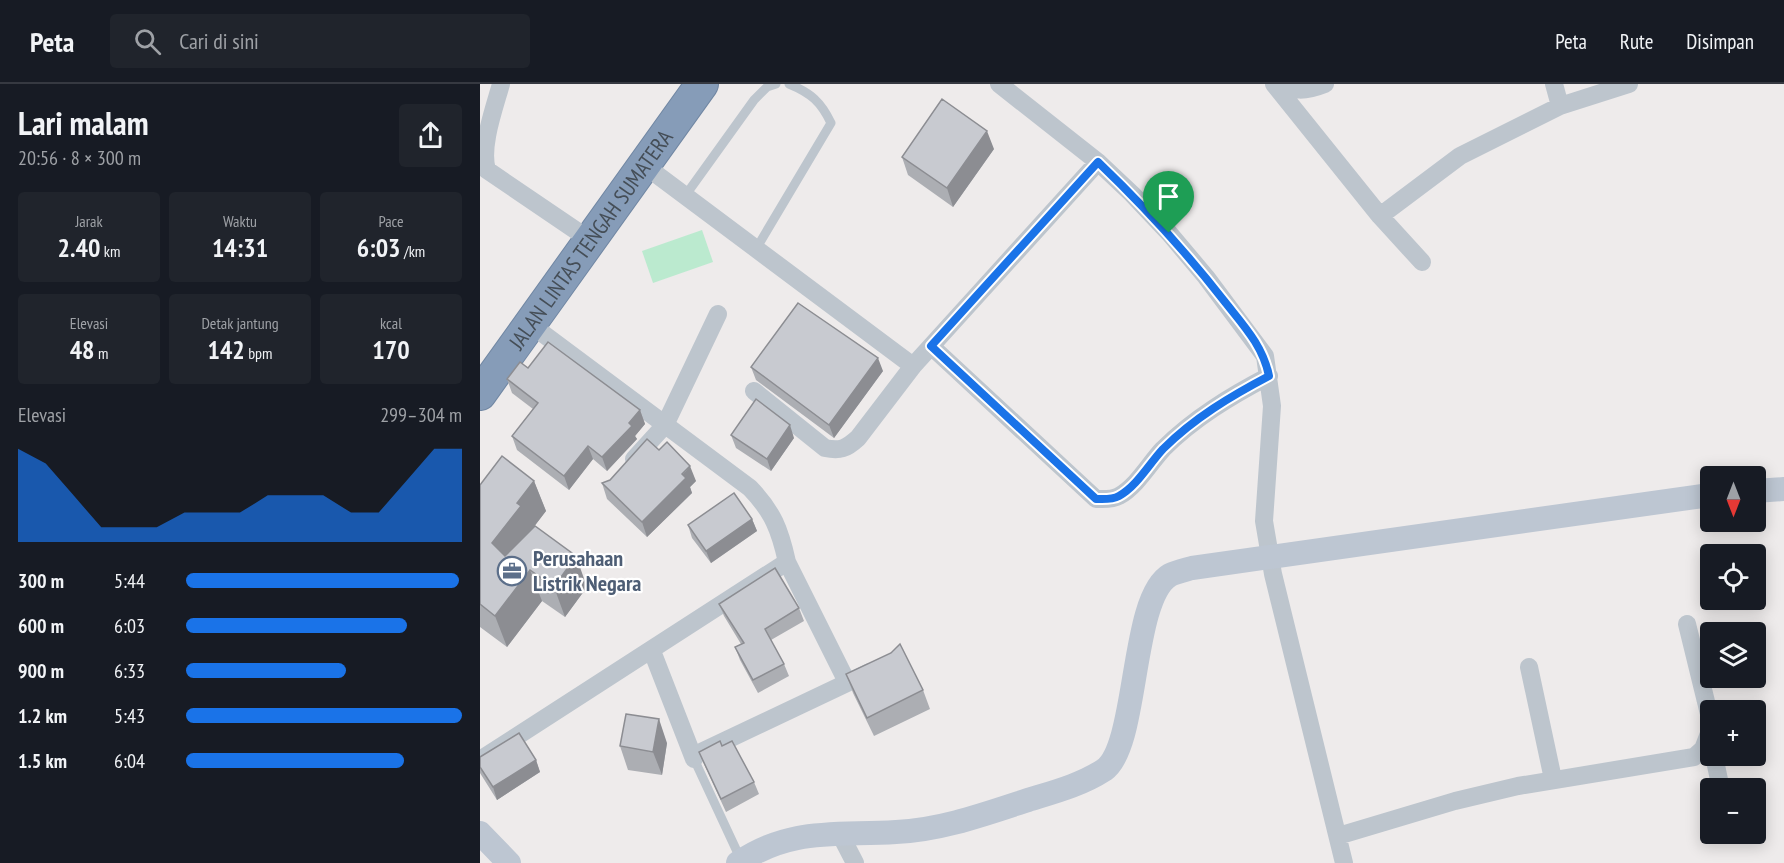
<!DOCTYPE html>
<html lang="id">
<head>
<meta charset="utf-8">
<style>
  body { margin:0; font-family:"PT Sans Narrow",sans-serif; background:#20242c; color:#f1f3f6; height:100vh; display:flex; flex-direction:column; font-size:22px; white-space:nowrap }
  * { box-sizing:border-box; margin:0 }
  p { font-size:20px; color:#9ea1a6 }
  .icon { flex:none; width:33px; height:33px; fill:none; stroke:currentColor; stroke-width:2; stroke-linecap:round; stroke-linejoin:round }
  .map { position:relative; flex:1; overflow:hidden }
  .drawer { display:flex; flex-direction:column; background:#171b24; width:480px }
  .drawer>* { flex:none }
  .needle { width:39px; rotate:180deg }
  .buttons { position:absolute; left:1220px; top:382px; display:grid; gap:12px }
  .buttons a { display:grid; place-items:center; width:66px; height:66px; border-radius:6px; background:#171b24; box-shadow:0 3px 15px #0003; font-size:30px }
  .pin { position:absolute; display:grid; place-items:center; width:51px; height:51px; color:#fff; margin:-62px -26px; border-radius:50% 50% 50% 0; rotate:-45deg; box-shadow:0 0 6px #0007 }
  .pin .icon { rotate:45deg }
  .round { display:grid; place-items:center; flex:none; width:63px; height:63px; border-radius:6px; background:#20242c }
  .overview { display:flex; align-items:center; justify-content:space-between; height:102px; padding:0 18px }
  h1 { font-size:33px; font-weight:700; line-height:45px }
  .stats { display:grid; grid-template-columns:repeat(3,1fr); gap:9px; height:102px; padding:6px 18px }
  .stats div { display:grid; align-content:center; border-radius:6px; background:#20242c; text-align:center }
  .stats b { font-size:26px; font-weight:700 }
  .stats small { font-size:16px; font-weight:400 }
  .stats p { font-size:16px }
  .chart { height:168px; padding:12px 18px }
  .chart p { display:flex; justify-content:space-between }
  .chart svg { width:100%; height:108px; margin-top:6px; fill:#1a73e8; opacity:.7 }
  ul { padding:0 18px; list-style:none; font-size:20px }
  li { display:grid; grid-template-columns:96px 72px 1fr; align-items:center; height:45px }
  li i { height:15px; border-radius:8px; background:#1a73e8 }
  header { display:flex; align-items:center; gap:36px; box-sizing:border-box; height:84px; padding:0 30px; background:#171b24; border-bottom:2px solid #363941 }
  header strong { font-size:28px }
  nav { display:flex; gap:33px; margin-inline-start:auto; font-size:21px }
  .search { width:420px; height:54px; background:#20242c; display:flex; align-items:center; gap:15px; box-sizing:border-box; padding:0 21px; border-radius:6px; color:#9ea1a6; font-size:22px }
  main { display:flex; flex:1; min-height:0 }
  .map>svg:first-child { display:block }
  .green { fill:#bbeacf }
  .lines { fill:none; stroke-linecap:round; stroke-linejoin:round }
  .highway-casing { stroke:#7187a3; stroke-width:34 }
  .lane { stroke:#bdc5cd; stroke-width:9 }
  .street { stroke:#bdc5cd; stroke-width:18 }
  .secondary { stroke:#bdc6d2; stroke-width:24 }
  .highway { stroke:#869cb8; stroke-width:32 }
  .wall { fill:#acaeb3 }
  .shaded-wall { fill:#8c8d92 }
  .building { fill:#c8cad0; stroke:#8c8d92; stroke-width:1.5 }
  .route-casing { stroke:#fff; stroke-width:12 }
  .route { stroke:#1a73e8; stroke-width:8 }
  .labels { text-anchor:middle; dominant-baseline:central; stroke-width:4.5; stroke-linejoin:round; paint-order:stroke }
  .street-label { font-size:22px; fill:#454e57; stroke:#fff }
  .service-label { font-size:22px; font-weight:bold; fill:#4e5e75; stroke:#fff; text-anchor:start }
</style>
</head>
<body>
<header>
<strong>Peta</strong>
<div class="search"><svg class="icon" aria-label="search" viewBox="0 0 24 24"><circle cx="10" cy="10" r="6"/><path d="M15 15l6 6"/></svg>Cari di sini</div>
<nav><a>Peta</a><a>Rute</a><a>Disimpan</a></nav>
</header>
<main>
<section class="drawer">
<div class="overview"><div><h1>Lari malam</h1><p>20:56 · 8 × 300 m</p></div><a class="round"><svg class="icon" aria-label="share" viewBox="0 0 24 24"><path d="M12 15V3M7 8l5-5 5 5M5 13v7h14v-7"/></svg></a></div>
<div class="stats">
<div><p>Jarak</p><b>2.40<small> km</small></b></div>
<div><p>Waktu</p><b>14:31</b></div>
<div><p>Pace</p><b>6:03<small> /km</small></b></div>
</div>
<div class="stats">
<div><p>Elevasi</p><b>48<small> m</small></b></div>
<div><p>Detak jantung</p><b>142<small> bpm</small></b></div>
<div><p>kcal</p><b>170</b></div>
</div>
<div class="chart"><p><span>Elevasi</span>299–304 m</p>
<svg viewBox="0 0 160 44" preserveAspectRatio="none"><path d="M0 44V6L10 12L20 25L30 38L40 38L50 38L60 32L70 32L80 32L90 25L100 25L110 25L120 32L130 32L140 19L150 6L160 6V44z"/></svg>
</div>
<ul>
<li><b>300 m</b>5:44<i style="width:99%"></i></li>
<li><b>600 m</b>6:03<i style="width:80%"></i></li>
<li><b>900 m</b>6:33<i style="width:58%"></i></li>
<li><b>1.2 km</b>5:43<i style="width:100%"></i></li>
<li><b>1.5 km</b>6:04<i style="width:79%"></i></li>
</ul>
</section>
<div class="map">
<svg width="1304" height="779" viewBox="0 0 1304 779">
  <rect width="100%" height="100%" fill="#eeebeb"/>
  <!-- green -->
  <path class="green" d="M222,146L233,178L173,199L162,167Z"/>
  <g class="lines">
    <!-- highway casing -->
    <g class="highway-casing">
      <g id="highway">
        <path id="s1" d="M0,310L222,0"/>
      </g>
    </g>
    <!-- lane -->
    <path class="lane" d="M205,112L274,16L287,3L296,0
      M276,165L351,39C341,18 331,9 309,0
      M214,675L261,776"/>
    <!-- street -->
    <path class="street" d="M21,0C14,25 0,63 7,86L110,156
      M519,0L618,78L652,110L689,149L726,193L785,272L792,322L784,437L793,490L864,779
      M794,0L900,132L980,72L1080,22L1149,0
      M794,0C814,7 825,8 845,0
      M1074,0L1080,22
      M164,81L433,282L378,354C366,365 360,367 345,364L274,307
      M900,132L942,178
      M451,262L616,415C623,415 632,416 639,412C657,402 669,380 683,365C714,334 751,312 789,292
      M433,282L618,78
      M154,375L185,341L238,230
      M307,478L367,598
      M1207,540L1230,634
      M172,567L214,675
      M1049,583L1073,695
      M215,671L390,588
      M1234,672L1241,705
      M0,676L307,478C300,446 293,428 270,404L50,240
      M359,748L375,779
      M858,752L975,717L1038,702L1214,673L1223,665L1230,647"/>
    <!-- secondary -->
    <path class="secondary" d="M1275,407L1304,405
      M0,749L29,779
      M258,779C311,743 356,752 416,748C461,746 505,730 548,716C574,708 601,701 624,686C659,662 650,514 690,491C696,488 705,486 712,484L1230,411"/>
    <!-- highway -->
    <use href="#highway" class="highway"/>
  </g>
  <!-- wall -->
  <path class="wall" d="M514,65L473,123L428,91L422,73Z
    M271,283L403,287L354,354L276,296Z
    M48,284L160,326L165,340L155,352L157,355L127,387L113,375L89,406L37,366L32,352L53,325L32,309L27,295Z
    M251,351L314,354L291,387L256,364Z
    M179,366L216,397L210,403L212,409L167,453L127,415L122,399L130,396Z
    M54,397L66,427L52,445L107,503L85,533L62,517L27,563L0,543V401Z
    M272,435L277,447L231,479L212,454L208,441Z
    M239,520L319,524L324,537L291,556L304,580L309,592L278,609L260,576L255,563L261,560L244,532Z
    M366,590L443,606L450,625L394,652L373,609Z
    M187,659L182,691L148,686L140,662Z
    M242,662L274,698L279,710L246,728L224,680L219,668Z
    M0,673L56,676L60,688L17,716L0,689Z"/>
  <!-- shaded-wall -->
  <path class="shaded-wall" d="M507,47L514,65L473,123L467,104Z
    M398,274L403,287L354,354L349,341Z
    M160,326L165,340L155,352L157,355L127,387L122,373Z
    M310,341L314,354L291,387L287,375Z
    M108,362L113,375L89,406L84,392Z
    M210,382L216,397L210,403L212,409L167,453L162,438Z
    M54,397L66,427L50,448L23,490L12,459L37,419Z
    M272,435L277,447L231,479L226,467Z
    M96,472L107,503L85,533L74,503Z
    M50,486L62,517L27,563L15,532Z
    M179,635L187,659L182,691L173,668Z
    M56,676L60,688L17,716L13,703Z"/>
  <!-- building -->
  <path class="building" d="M462,15L507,47L467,104L422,73Z
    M318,219L398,274L349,341L271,283Z
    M68,258L160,326L149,339L152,342L122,373L108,362L84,392L32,352L58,319L27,295L40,278L48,284Z
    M276,315L310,341L287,375L251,351Z
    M167,355L179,366L187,358L210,382L202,390L206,394L162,438L122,399L130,396Z
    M22,372L54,397L37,419L41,422L12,459L25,472L55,442L96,472L74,503L50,486L15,532L0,520V401Z
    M254,409L272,435L226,467L208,441Z
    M295,484L319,524L285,545L304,580L273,596L255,563L264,559L239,520Z
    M420,560L443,606L387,634L366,590L411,569Z
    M146,630L179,635L173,668L140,662Z
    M39,649L56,676L13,703L0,683V673Z
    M240,657L242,662L252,657L274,698L241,715L219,668Z"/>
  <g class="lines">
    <!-- route casing -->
    <g class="route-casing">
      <path id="route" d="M618,78C664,122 706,168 745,218C764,242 783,262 789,292C751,312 714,334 683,365C669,380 657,402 639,412C632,416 623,415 616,415L451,262Z"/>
    </g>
    <!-- route -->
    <use href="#route" class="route"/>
  </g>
  <!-- icons -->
  <defs>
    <g id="office-ring" transform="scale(1.5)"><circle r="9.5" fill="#fff" stroke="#5c6f8a" stroke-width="1.5"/><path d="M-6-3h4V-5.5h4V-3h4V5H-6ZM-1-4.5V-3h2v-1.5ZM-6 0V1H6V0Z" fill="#5c6f8a"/></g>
  </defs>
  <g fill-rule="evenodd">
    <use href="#office-ring" x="32" y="487"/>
  </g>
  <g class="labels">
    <!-- street labels -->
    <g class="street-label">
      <text stroke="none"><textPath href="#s1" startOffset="190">JALAN LINTAS TENGAH SUMATERA</textPath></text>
    </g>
    <!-- service labels -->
    <g class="service-label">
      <text x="53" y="474">Perusahaan<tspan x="53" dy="25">Listrik Negara</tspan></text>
    </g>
  </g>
</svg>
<div class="buttons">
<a><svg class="needle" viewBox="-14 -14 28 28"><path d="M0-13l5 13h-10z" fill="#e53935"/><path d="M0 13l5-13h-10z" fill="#9ea1a6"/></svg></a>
<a><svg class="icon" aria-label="locate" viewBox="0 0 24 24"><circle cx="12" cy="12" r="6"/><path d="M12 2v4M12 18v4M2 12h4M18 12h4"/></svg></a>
<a><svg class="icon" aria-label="layers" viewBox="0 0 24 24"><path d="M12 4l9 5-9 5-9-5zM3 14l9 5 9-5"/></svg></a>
<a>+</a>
<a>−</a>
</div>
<div class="pin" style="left:689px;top:149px;background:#1e9e55"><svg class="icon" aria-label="arrive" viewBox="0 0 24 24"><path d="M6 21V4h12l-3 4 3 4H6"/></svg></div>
</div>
</main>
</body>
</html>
